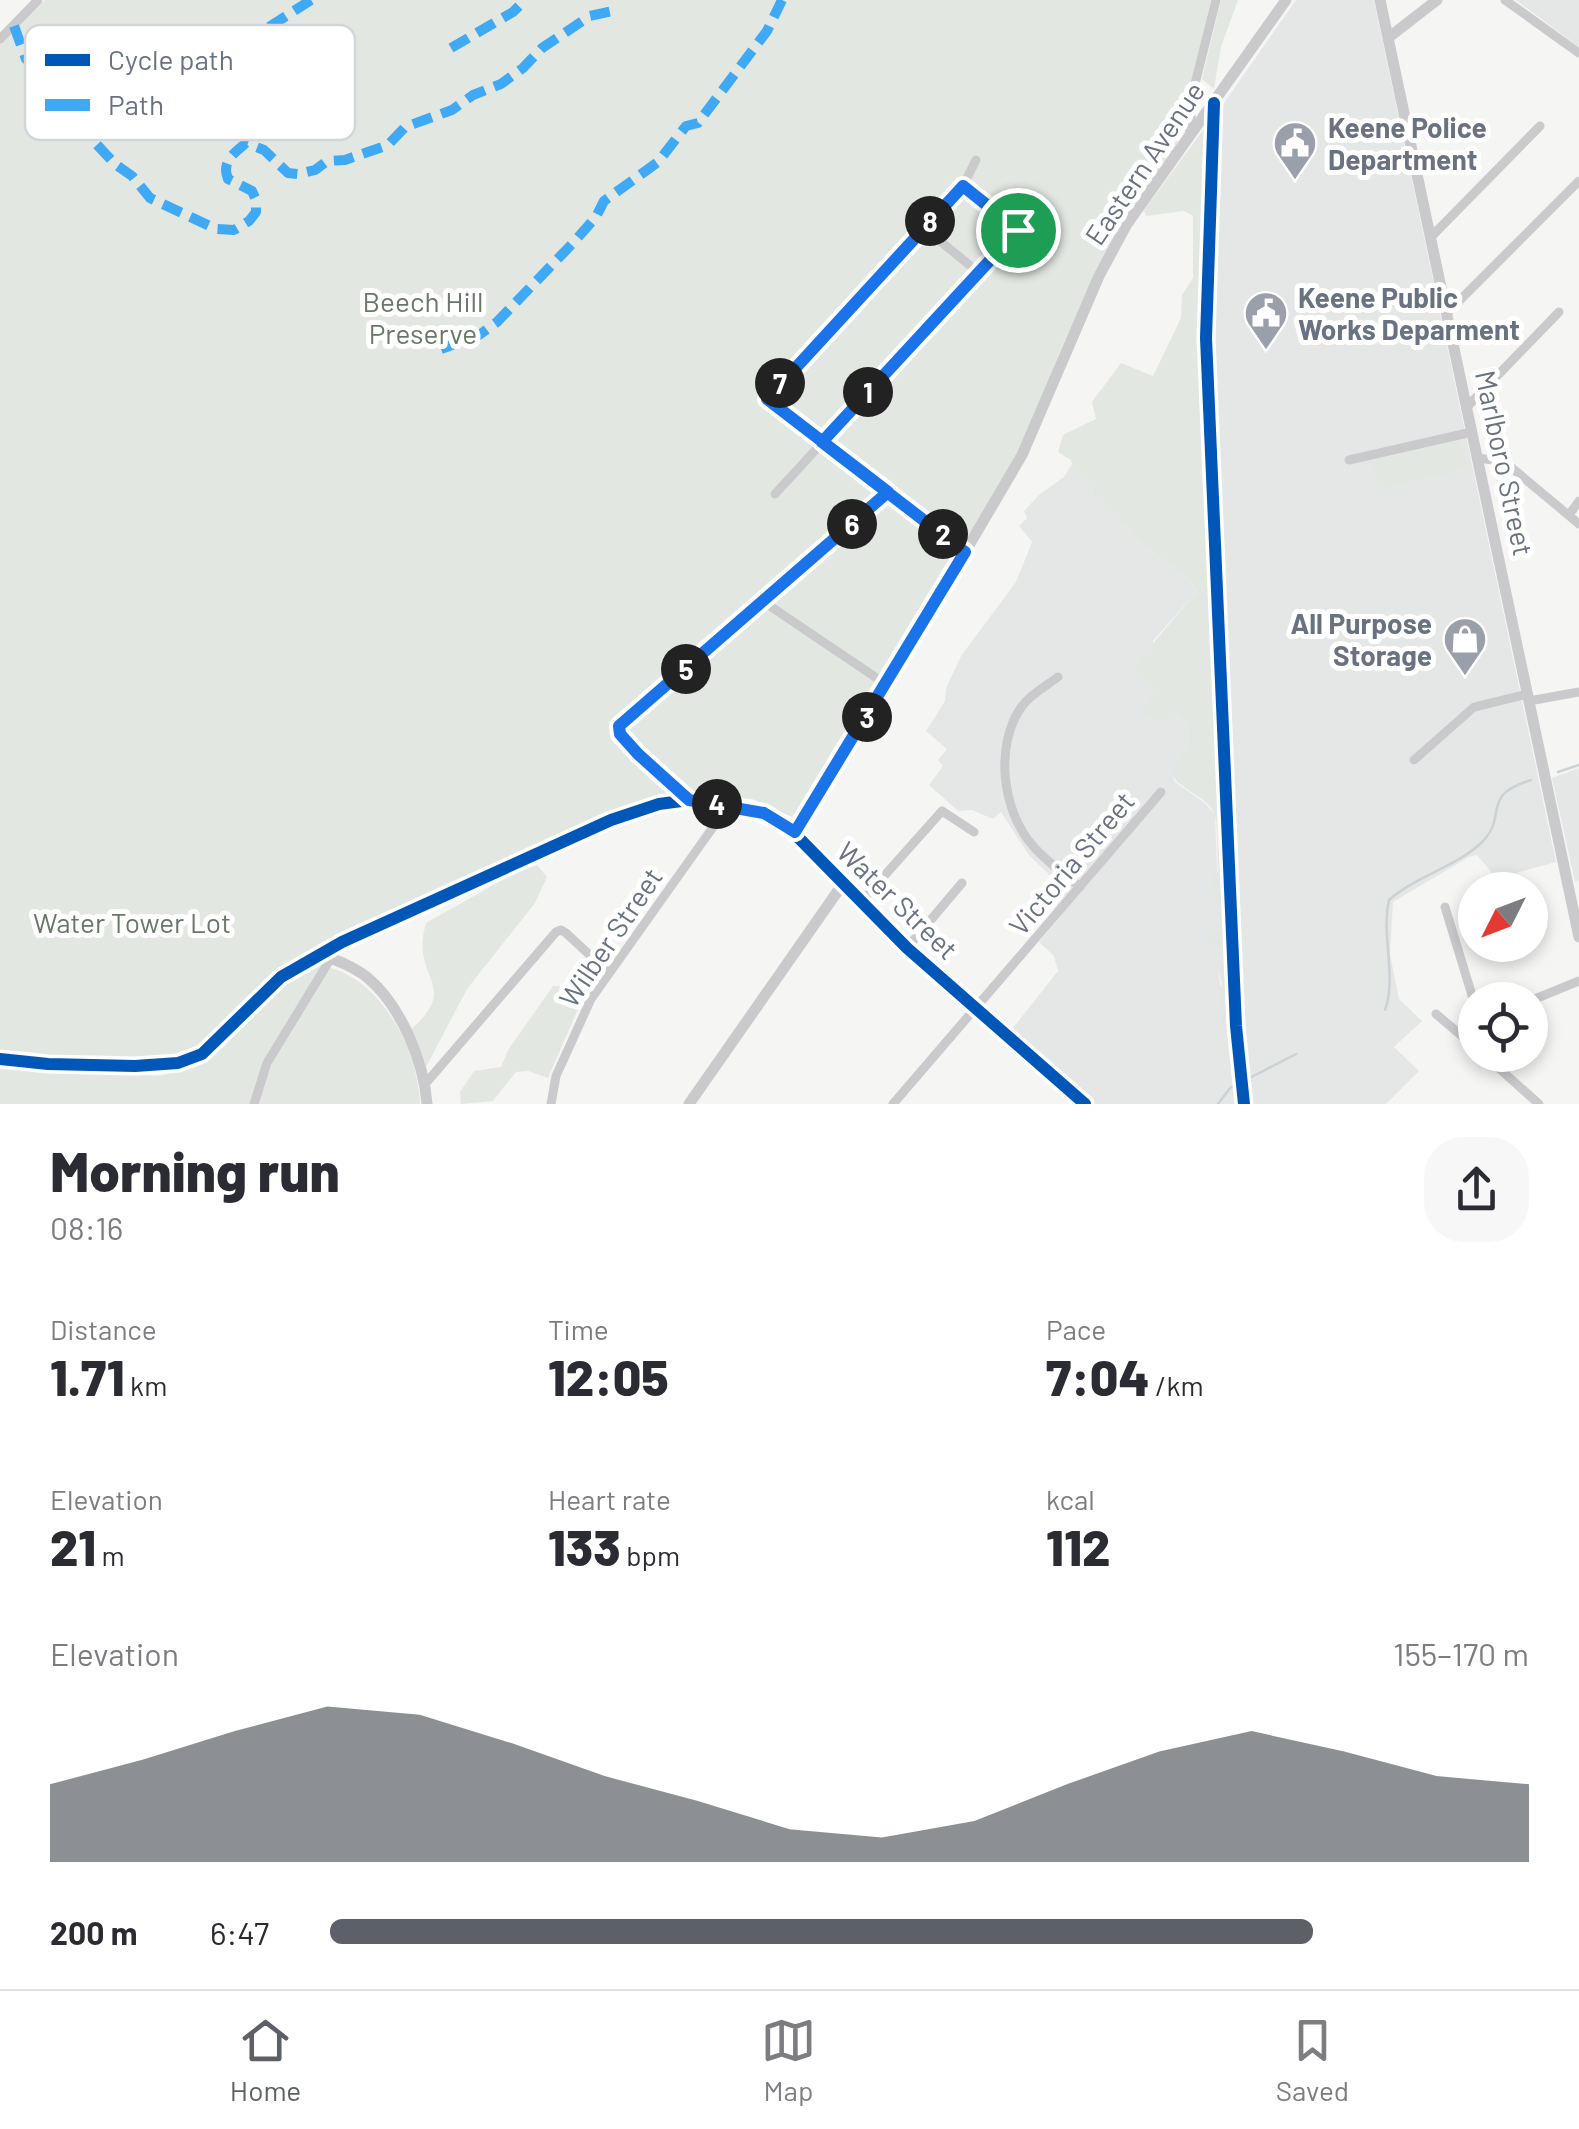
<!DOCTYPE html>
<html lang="en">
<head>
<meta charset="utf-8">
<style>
  body { margin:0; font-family:Barlow,sans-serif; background:#f7f7f7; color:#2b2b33; height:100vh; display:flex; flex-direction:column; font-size:38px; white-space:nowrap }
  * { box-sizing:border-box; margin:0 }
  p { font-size:32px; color:#7c7c81 }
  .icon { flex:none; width:55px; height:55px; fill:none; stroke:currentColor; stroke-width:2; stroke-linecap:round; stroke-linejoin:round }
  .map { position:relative; height:1104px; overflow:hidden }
  .sheet { display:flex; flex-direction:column; background:#fff; flex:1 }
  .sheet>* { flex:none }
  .needle { width:65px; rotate:228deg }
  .controls { position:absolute; left:1458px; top:872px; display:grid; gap:20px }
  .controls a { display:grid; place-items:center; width:90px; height:90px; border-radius:50%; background:#fff; box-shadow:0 5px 15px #0003; font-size:50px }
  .pin { position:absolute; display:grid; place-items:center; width:85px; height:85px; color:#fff; margin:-42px; border:5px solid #fff; border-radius:50%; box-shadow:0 2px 10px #0007 }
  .km { position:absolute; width:50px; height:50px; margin:-25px; border-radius:50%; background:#222; color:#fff; font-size:28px; line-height:50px; text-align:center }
  .round { display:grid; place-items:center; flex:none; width:105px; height:105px; border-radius:40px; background:#f7f7f7 }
  .summary { display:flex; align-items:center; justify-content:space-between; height:170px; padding:0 50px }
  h1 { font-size:55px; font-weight:800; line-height:75px }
  .figures { display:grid; grid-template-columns:repeat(3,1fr); gap:15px; height:170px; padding:10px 50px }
  .figures div { display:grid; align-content:center }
  .figures b { font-size:50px; font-weight:800 }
  .figures small { font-size:28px; font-weight:400 }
  .figures p { font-size:28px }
  .chart { height:280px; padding:20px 50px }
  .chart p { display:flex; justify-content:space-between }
  .chart svg { width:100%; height:180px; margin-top:10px; fill:#5c6068; opacity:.7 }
  ul { padding:0 50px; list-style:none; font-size:32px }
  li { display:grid; grid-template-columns:160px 120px 1fr; align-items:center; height:75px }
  li i { height:25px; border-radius:12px; background:#5c6068 }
  .tab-bar { display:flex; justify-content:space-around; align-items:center; height:140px; border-top:2px solid #e1e1e2; background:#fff; font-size:28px; color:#7c7c81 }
  .tab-bar a { display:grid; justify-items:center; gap:5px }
  .tab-bar .active { color:#5c6068 }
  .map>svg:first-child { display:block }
  .built { fill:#e5e7e7 }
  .green { fill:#e3e7e2 }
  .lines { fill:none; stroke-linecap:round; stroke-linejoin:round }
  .stream { stroke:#ccd1d4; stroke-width:2.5 }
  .minor { stroke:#cacacc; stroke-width:9 }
  .tertiary { stroke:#cacacc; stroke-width:11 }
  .quiet { stroke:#3fa9f5; stroke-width:10; stroke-dasharray:20 10; stroke-linecap:butt }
  .cycleway-casing { stroke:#fff; stroke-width:19 }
  .cycleway { stroke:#0057b8; stroke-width:12 }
  .route-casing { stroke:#fff; stroke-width:20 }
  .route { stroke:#1a73e8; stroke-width:12 }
  .labels { text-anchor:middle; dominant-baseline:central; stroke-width:10; stroke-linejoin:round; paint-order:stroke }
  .poi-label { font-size:28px; font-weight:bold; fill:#687281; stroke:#fff; text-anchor:start }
  .street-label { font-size:28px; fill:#687281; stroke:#fff }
  .park-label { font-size:28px; fill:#677966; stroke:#fff }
  .key { fill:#fff; stroke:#d2d5d9; stroke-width:2.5 }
  .key-label { font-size:28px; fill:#687281 }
</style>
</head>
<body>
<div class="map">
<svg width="1579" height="1104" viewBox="0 0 1579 1104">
  <rect width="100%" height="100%" fill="#f5f5f4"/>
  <!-- built -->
  <path class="built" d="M1296,0H1374L1556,862L1509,875L1492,873L1477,855L1469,857L1393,902L1390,954L1399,999L1422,1021L1394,1047L1419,1071L1386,1104H1246L1238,1026L1208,336L1217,113Z
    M1516,0H1579V47Z
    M1072,464L1095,488L1091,491L1145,548L1185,576L1198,590L1153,641L1154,690L1141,712L1174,713L1186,723L1189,742L1171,771L1175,782L1205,803L1215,815L1219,926L1206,942L1225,950V961L1218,969L1225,1015L1220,1021L1226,1038L1222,1056L1229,1065L1238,1063L1241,1104H1092L1009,1033L1058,971L1054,956L1039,942L1060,917L1054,909L1064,896V889L1029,855L1001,812L993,819L972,810L958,811L929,785L943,766L938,760L947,749L926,731L945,701L946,688L961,656L1016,582L1032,542L1019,526L1027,518L1024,511L1040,494L1064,477Z
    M1579,768V880L1575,882L1552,778Z"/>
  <!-- green -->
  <path class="green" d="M45,0H1211L1177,145L1139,198L1099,267L1060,351L1025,441L902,650L797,820L790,821L754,804L696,797L666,798L640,806L572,832L294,963L200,1050L176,1059L0,1055V42Z
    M1221,0H1238L1221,47L1214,89L1202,79Z
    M1212,118L1205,336L1238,1063L1229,1066L1221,1056L1226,1038L1220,1021L1224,1014L1218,991L1222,984L1218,969L1225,961V950L1206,943L1210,931L1219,925L1216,899L1208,895L1213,875L1218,872C1217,860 1218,824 1215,816C1209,795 1178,791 1170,771L1189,742L1186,723L1174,713L1161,724L1140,712L1154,690L1133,667L1198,590L1185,576L1145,548L1091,492L1094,488L1073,468L1071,460L1058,452L1063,435L1096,419L1092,402L1121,363L1153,376L1181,318L1182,295L1193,278V216L1184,211L1146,216L1144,210Z
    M1461,440L1469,468L1378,490L1371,461Z
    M537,865L547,877L535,903L467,989L426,1067L410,1030C463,985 409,979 426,923L520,870Z
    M324,966C381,978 418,1049 420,1104H0V1067L156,1076C232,1070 252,977 324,966Z
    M553,986H569L585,993L548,1078L528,1071L516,1072L493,1101L461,1104L460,1092L474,1071L501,1067L508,1050Z"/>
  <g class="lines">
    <!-- stream -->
    <path class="stream" d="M1558,772L1579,765
      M1385,1010C1397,976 1381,936 1389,900C1416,876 1458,866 1482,842C1509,815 1479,796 1531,780
      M1218,1104L1230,1088L1296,1054"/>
    <!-- minor -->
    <path class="minor" d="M1505,0L1579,53
      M0,39L38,0
      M1189,137L1194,88L1216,0
      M924,228L978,272
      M1431,237L1540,126
      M1448,312L1579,181
      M1467,407L1559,312
      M1477,458L1501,461L1512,468L1579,524
      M1349,460L1472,432
      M775,494L1018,230L963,186
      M1569,515L1579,501
      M965,552L767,399L963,186L976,160
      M764,602L887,685
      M1058,677C1046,686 1031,694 1022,706C994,745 1002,811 1033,846C1046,861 1064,874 1080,887
      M1529,701L1579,692
      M1414,760L1474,707L1528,694
      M689,800C672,784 620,746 619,726L888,492
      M860,903L942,811L974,832
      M1445,907L1475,1005
      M907,948L962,883
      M1530,1001L1579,981
      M1436,1014L1475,1047
      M1460,1034L1475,1026
      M1484,1055L1539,1104
      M0,1059C53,1065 172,1079 214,1045C226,1035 234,1022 245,1011C267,988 290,968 319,954
      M426,1083L556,932L561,930L566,933L608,972
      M254,1104L267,1063L331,958
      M551,1104L556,1076L591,999L728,806
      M893,1104L1161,792"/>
    <!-- tertiary -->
    <path class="tertiary" d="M1380,0L1579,937
      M1388,38L1437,0
      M795,832L887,685L1022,455L1099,276L1127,224L1286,0
      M319,954L638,810C679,798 732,797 771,817C809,835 834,878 864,906C935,975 1009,1040 1085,1104
      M319,954C336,960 353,966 368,978C401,1006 424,1062 427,1104
      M689,1104L842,885"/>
    <!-- quiet -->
    <path class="quiet" d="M14,26L26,59L36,68L57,112L73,119L115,164L132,176L150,198L216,229L234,230L249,221L256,212V200L252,191L228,179C221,162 234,153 246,143L264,150L288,173L298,174L315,170L327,161L345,160L388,145L405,127L452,110L473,95L501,84L523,68L542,48L590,16L613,11
      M269,27L311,0
      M451,48L513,12L525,0
      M441,349L479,335L497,322L572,244L596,217L604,201L658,162L686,126L698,123L767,31L782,0"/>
    <!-- cycleway casing -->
    <g class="cycleway-casing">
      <path id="cycleway" d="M1214,103L1206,338L1236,1026L1244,1104
        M0,1059L48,1064L135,1066L178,1063L202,1054L281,977L342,942L611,820L659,804L689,800L751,809L786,825L907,948L1085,1104"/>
    </g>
    <!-- cycleway -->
    <use href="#cycleway" class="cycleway"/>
  </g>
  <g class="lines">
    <!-- route casing -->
    <g class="route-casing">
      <path id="route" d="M1018,230L822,442L965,552L795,832L764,813L689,800L638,754L620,734L619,726L888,492L767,399L963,186L1018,230"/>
    </g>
    <!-- route -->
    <use href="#route" class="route"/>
  </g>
  <!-- icons -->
  <defs>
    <g id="civic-pin" transform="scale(2.25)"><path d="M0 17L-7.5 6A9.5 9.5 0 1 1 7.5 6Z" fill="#99a0a9" stroke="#fff"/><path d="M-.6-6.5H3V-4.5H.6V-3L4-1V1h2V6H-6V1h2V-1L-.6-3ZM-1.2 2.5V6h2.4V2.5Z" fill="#fff"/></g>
    <g id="shop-pin" transform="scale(2.25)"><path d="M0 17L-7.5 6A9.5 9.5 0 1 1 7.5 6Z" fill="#99a0a9" stroke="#fff"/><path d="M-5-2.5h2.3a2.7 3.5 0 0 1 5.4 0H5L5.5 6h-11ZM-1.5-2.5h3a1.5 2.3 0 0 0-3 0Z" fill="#fff"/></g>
  </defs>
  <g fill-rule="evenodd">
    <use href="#civic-pin" x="1295" y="143"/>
    <use href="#civic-pin" x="1266" y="313"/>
    <use href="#shop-pin" x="1465" y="639"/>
  </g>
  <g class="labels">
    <!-- poi labels -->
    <g class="poi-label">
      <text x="1328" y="127">Keene Police<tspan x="1328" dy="32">Department</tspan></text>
      <text x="1298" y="297">Keene Public<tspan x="1298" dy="32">Works Deparment</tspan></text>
      <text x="1432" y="623" text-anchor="end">All Purpose<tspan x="1432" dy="32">Storage</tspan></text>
    </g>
    <!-- street labels -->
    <g class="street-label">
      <text transform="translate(1144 163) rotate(-56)">Eastern Avenue</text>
      <text transform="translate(1505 463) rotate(78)">Marlboro Street</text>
      <text transform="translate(1071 863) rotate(-50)">Victoria Street</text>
      <text transform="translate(898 900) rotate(44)">Water Street</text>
      <text transform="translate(610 937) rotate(-56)">Wilber Street</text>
    </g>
    <!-- park labels -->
    <g class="park-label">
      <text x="423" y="301">Beech Hill<tspan x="423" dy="32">Preserve</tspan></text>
      <text x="132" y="922">Water Tower Lot</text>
    </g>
  </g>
  <!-- legend -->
  <rect x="25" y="25" width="330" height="115" rx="15" class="key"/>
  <rect x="45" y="54" width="45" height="12" fill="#0057b8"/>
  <rect x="45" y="99" width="45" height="12" fill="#3fa9f5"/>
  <g class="key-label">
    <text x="108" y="70">Cycle path</text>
    <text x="108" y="115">Path</text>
  </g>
</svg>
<div class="controls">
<a><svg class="needle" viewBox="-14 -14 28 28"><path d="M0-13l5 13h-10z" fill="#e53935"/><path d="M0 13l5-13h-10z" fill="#7c7c81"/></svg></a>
<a><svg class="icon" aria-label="locate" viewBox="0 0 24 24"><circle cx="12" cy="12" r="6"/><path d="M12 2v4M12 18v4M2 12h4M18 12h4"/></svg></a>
</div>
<div class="pin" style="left:1018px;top:230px;background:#1e9e55"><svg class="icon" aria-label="arrive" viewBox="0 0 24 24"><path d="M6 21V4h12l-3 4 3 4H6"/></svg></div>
<b class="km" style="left:868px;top:392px">1</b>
<b class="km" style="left:943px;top:534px">2</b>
<b class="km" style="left:867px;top:717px">3</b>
<b class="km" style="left:717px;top:804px">4</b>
<b class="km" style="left:686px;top:669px">5</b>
<b class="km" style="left:852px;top:524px">6</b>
<b class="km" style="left:780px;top:383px">7</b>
<b class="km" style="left:930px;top:221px">8</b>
</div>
<section class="sheet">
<div class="summary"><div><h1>Morning run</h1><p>08:16</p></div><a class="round"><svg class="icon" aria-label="share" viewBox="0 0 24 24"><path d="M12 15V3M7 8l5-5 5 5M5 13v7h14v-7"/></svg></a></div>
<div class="figures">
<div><p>Distance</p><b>1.71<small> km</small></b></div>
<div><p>Time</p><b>12:05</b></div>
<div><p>Pace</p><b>7:04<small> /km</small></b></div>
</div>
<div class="figures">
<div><p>Elevation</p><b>21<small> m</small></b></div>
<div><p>Heart rate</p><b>133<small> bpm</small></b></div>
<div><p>kcal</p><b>112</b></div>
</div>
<div class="chart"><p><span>Elevation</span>155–170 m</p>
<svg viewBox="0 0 160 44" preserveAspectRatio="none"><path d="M0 44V25L10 19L20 12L30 6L40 8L50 15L60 23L70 29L80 36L90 38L100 34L110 25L120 17L130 12L140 17L150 23L160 25V44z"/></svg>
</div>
<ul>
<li><b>200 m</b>6:47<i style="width:82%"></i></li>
</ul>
</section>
<nav class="tab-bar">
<a class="active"><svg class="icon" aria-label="home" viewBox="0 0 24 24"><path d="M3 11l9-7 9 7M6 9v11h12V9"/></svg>Home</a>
<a><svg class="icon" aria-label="map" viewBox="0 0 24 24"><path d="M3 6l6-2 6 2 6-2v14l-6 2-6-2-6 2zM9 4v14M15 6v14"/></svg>Map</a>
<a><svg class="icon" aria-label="saved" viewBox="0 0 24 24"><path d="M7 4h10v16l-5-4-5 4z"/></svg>Saved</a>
</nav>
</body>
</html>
